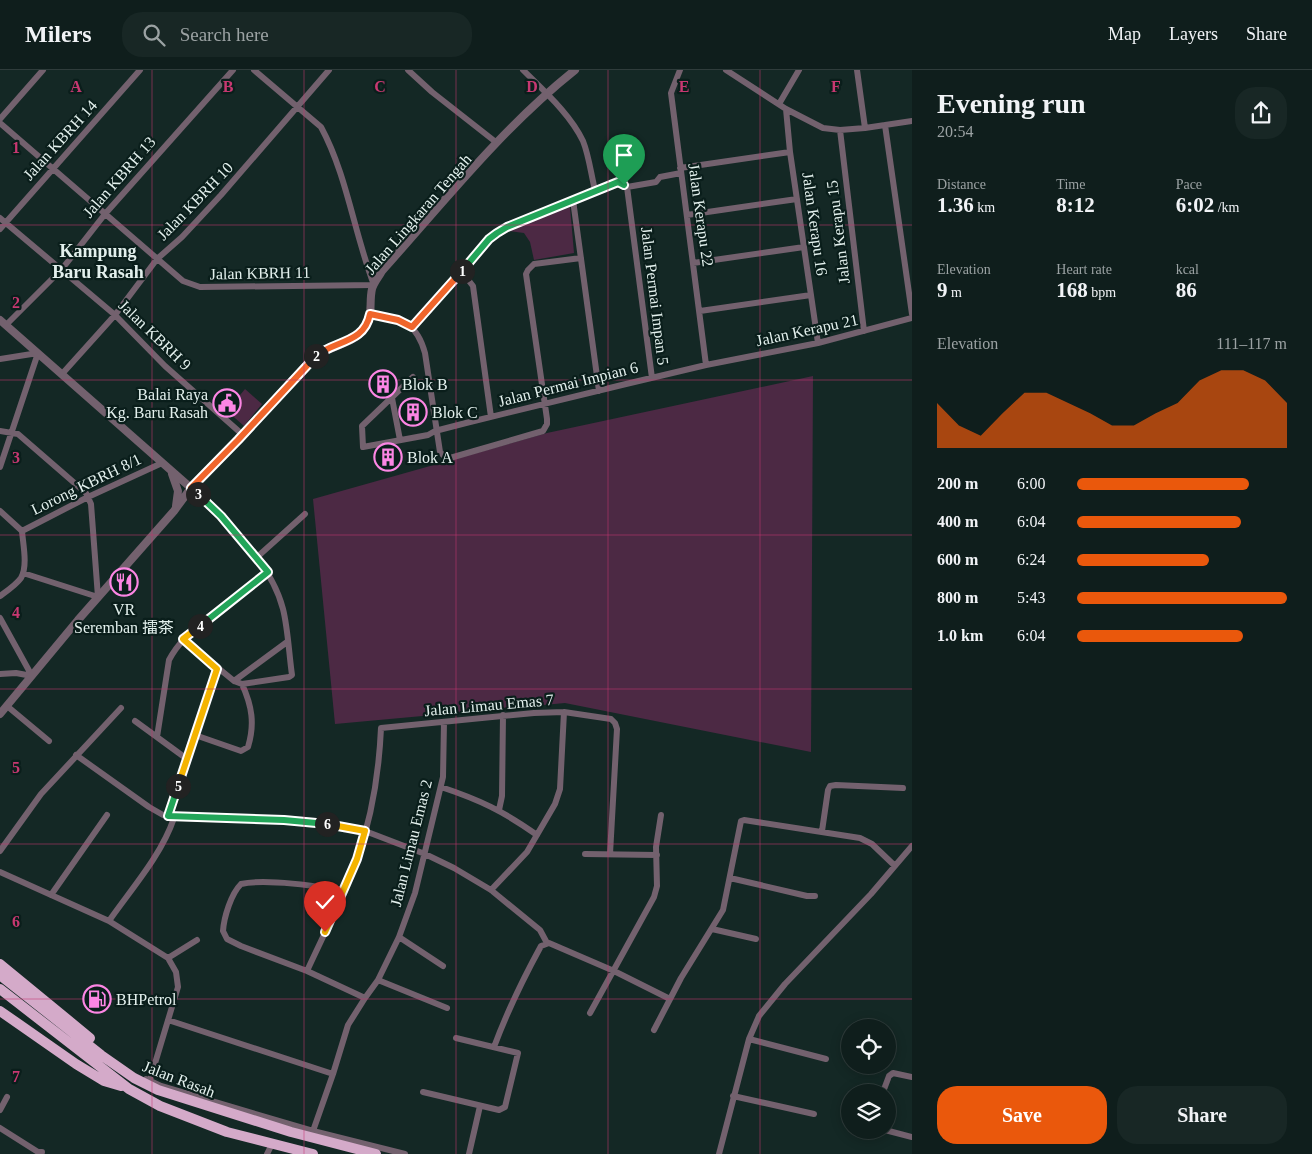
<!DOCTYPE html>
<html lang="en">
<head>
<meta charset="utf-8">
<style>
  body { margin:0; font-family:"Times New Roman","Noto Sans SC",serif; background:#182725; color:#f1f3f6; height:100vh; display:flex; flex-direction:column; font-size:19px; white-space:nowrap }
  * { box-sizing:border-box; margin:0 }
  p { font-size:16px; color:#9ba2a3 }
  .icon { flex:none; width:28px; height:28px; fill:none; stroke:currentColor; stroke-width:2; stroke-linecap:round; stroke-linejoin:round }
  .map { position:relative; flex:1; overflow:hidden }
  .details { display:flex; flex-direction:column; background:#0f1e1c; width:400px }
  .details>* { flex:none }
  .buttons { position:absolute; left:841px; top:949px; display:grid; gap:10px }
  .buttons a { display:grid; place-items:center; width:55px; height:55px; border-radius:50%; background:#0f1e1c; box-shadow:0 2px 12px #0003,0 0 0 1px #2f3c3b; font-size:25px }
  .pin { position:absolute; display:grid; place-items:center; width:42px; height:42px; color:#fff; margin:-51px -21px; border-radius:50% 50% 50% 0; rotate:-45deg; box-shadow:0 0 5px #0007 }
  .pin .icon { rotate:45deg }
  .km { position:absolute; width:25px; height:25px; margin:-12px; border-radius:50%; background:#222; color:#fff; font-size:14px; line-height:25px; text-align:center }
  .round { display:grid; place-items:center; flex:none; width:52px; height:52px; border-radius:20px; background:#182725 }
  .overview { display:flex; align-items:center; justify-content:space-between; height:85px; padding:0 25px }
  h1 { font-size:28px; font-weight:600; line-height:38px }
  .metrics { display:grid; grid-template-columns:repeat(3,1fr); gap:8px; height:85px; padding:5px 25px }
  .metrics div { display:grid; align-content:center }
  .metrics b { font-size:21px; font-weight:600 }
  .metrics small { font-size:14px; font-weight:400 }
  .metrics p { font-size:14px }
  .chart { height:140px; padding:10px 25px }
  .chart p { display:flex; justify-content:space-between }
  .chart svg { width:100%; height:90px; margin-top:5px; fill:#ea580c; opacity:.7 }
  .button { display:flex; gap:10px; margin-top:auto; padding:10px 25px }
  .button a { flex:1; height:58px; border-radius:20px; background:#ea580c; color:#fff; font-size:20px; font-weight:600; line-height:58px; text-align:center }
  .button a+a { background:#182725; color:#f1f3f6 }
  ul { padding:0 25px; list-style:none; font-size:16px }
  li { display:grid; grid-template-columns:80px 60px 1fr; align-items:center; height:38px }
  li i { height:12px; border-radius:6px; background:#ea580c }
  header { display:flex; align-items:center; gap:30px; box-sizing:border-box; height:70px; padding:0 25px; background:#0f1e1c; border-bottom:1px solid #2f3c3b }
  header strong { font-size:24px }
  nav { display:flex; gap:28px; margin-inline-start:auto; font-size:18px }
  .search { width:350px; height:45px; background:#182725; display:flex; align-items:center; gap:12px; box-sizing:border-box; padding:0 18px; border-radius:20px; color:#9ba2a3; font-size:19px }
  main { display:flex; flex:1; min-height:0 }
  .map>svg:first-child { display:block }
  .green { fill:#4c2944 }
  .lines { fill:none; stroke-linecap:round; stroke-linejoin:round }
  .minor { stroke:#73616e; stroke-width:6 }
  .tertiary { stroke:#73616e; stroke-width:8 }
  .trunk { stroke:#d4aac9; stroke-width:10 }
  .split-1-casing { stroke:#fff; stroke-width:10 }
  .split-2-casing { stroke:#fff; stroke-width:10 }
  .split-3-casing { stroke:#fff; stroke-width:10 }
  .split-4-casing { stroke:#fff; stroke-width:10 }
  .split-5-casing { stroke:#fff; stroke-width:10 }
  .split-6-casing { stroke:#fff; stroke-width:10 }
  .split-7-casing { stroke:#fff; stroke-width:10 }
  .split-1 { stroke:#22a559; stroke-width:6 }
  .split-2 { stroke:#f0652b; stroke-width:6 }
  .split-3 { stroke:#f0652b; stroke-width:6 }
  .split-4 { stroke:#22a559; stroke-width:6 }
  .split-5 { stroke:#f5b400; stroke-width:6 }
  .split-6 { stroke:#22a559; stroke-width:6 }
  .split-7 { stroke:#f5b400; stroke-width:6 }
  .grid { fill:none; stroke:#c73871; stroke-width:1; stroke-opacity:0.55 }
  .labels { text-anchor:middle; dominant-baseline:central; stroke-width:4.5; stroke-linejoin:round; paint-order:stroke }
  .street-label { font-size:16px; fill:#e3f0ed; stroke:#0a1e1b }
  .poi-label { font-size:16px; fill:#e3f0ed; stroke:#0a1e1b; text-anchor:start }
  .neighbourhood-label { font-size:18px; font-weight:bold; fill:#e3f0ed; stroke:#0a1e1b }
  .grid-label { font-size:16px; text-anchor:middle; font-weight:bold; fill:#c73871; stroke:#0a1e1b; stroke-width:4.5; stroke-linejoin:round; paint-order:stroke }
</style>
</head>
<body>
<header>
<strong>Milers</strong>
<div class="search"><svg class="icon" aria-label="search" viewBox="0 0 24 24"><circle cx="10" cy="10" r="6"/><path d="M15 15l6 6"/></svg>Search here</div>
<nav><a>Map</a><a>Layers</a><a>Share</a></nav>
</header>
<main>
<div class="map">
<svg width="912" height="1084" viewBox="0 0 912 1084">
  <rect width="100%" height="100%" fill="#142825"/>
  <!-- green -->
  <path class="green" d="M570,137L574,183L534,190L530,172L524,163L509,161Z
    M813,306L811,682L565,633L335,654L313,429L547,363Z
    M245,319L262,334L244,356L227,341Z"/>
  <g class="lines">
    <!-- minor -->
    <path class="minor" d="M408,0L432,22L497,73
      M523,0C544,21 570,44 583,71C589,86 591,104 595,120
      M680,0L671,23L706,295
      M726,0L786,39L823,58L840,60L865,58L912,51
      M857,0L865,58
      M779,34L799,0
      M786,39L790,82L818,273
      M0,49L43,0
      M0,53L183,211L200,217L374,215C354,163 347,105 321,57L254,0
      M885,55L912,244
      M840,60L864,261
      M680,98L790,82
      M627,117L652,308
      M627,117L656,112L660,107L681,103
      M573,130L599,321
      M687,145L797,129
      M0,148L115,245L165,296L243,365
      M0,159L140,0
      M693,193L804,177
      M462,202L473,216L491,347
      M700,241L811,225
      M370,244C400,250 416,250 425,283L440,382L446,388H450L543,361L547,354V349L526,204L528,200L534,194L581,188
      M6,255L62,199L105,144L233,0
      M412,257L447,219L489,169L507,157L618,112L627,117
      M0,289L38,283L0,397
      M62,304L115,245L157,189L182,167L221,125L329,0
      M413,307L362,356L363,377L428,365L435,361L466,353L626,314L706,295L818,273L912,248
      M392,328L400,370
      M0,361L18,364L86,423L91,434L98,527L23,503
      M0,441L22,461C23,474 28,496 21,508C16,515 7,521 0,526
      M22,461L88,427L162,393
      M256,488L305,444
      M0,548L32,606
      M183,569L234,611L242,614L289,607L292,605C289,584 288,559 283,539C271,492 226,451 191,418
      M0,604L16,603L32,606
      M234,611L287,572
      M7,636L49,671
      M135,651L187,689
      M195,665L241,681L248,677C255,654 252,636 242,614
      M157,667L169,590C181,568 192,563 210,549C230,533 249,517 268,502
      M76,685L149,737L163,745L182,748L284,750L347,756L365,761L425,784L454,798L491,820L540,860L547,873
      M441,717C480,730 503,741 537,765
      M499,740L502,726L503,645
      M168,747L217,599
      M822,761L828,720L830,716L836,715L903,718
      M0,781L41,724L121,638
      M585,784L657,785
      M0,802L109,851L168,888L176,902L178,917L150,1010
      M730,808L807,826H815
      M491,820L527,782L555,734L560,719L564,642
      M343,823C322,815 263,809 241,814C231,824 224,847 223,861L227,869L241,876L307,901L365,928
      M51,825L107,745
      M109,851C132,818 161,786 174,748
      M712,859L756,869
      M399,867L443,896
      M168,888L197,870
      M307,901C324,864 343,827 357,789C372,747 379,702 381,658L534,643L564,642L611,649L615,653L617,659L610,784
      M378,910L447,938
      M590,943L654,827L657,816L656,777L661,745
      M168,950L333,1004
      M654,960L681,908L723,840L741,751L744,750L860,768L872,774L895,796
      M749,969L826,989
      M494,977C507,942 523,909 541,876L549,873L614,901L670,929
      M146,1009L161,1016L313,1061L405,1084
      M423,1022L499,1040L505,1037L518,983L456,968
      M883,1022L889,1006L893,1003L912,1007
      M733,1026L814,1044
      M0,1040L7,1027
      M0,1058L38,1082H42
      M885,1060L912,1067
      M313,1061L333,1004L348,955L365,928L378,910L399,867L415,823L443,707L444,652
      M267,1084L272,1074
      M469,1084L480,1036
      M719,1084L749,969L759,946L785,914L871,824L912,776"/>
    <!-- tertiary -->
    <path class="tertiary" d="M0,250L191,418
      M172,404L178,421L176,436
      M0,644L78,550L174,441L191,418L238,370L312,289C327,276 354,275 366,257C373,246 369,231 372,219C374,212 379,207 382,201C443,133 503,57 575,0"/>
    <!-- trunk -->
    <path class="trunk" d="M0,894L90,968
      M0,905L101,985L134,1008L158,1020L291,1062L376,1084
      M0,919L129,1019L160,1036L227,1062L313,1084
      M0,941L76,994L104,1011L121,1016"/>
  </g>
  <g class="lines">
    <!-- split-1 casing -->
    <g class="split-1-casing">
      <path id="split-1" d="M462,201L489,169L497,163L507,157L618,112L624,115"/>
    </g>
    <!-- split-2 casing -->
    <g class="split-2-casing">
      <path id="split-2" d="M316,286C335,270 364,274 370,244L398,250L412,257L462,201"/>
    </g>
    <!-- split-3 casing -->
    <g class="split-3-casing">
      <path id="split-3" d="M198,424L191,418L238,370L316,286"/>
    </g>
    <!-- split-4 casing -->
    <g class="split-4-casing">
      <path id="split-4" d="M198,424L221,446L268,502L200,556"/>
    </g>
    <!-- split-5 casing -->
    <g class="split-5-casing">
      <path id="split-5" d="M178,716L217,599L183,569L200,556"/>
    </g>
    <!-- split-6 casing -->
    <g class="split-6-casing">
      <path id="split-6" d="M178,716L168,746L284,750L327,754"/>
    </g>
    <!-- split-7 casing -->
    <g class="split-7-casing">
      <path id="split-7" d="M325,862L357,789L365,761L327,754"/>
    </g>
    <!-- split-1 -->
    <use href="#split-1" class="split-1"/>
    <!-- split-2 -->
    <use href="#split-2" class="split-2"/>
    <!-- split-3 -->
    <use href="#split-3" class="split-3"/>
    <!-- split-4 -->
    <use href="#split-4" class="split-4"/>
    <!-- split-5 -->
    <use href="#split-5" class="split-5"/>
    <!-- split-6 -->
    <use href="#split-6" class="split-6"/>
    <!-- split-7 -->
    <use href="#split-7" class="split-7"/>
  </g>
  <!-- grid -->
  <path class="grid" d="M152,0V1084M304,0V1084M456,0V1084M608,0V1084M760,0V1084M0,155H912M0,310H912M0,465H912M0,619H912M0,774H912M0,929H912"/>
  <!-- icons -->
  <defs>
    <g id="building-ring" transform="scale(1.4375)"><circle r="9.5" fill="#0a1e1b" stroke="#fc86e4" stroke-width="1.5"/><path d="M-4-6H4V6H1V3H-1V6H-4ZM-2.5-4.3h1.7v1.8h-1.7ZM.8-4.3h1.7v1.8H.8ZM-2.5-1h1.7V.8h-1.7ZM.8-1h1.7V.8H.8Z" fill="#fc86e4"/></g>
    <g id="civic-ring" transform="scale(1.4375)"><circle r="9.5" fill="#0a1e1b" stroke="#fc86e4" stroke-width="1.5"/><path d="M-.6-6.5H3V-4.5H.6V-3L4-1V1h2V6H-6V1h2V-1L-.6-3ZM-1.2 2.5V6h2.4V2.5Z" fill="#fc86e4"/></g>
    <g id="restaurant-ring" transform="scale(1.4375)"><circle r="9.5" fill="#0a1e1b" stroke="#fc86e4" stroke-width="1.5"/><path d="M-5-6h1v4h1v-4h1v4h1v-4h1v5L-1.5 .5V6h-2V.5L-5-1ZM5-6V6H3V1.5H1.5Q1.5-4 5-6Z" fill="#fc86e4"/></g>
    <g id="fuel-ring" transform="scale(1.4375)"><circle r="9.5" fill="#0a1e1b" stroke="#fc86e4" stroke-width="1.5"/><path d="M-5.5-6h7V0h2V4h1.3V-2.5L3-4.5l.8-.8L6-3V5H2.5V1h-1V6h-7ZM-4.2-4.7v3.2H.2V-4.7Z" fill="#fc86e4"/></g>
  </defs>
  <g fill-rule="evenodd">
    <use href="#building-ring" x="383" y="314"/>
    <use href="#civic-ring" x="227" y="333"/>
    <use href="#building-ring" x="413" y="342"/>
    <use href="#building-ring" x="388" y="387"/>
    <use href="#restaurant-ring" x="124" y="512"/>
    <use href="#fuel-ring" x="97" y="929"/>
  </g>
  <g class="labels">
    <!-- street labels -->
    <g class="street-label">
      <text transform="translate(60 70) rotate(-48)">Jalan KBRH 14</text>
      <text transform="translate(119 107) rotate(-49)">Jalan KBRH 13</text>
      <text transform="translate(195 131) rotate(-46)">Jalan KBRH 10</text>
      <text transform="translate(418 144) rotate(-49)">Jalan Lingkaran Tengah</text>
      <text transform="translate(701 145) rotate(82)">Jalan Kerapu 22</text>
      <text transform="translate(815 154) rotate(82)">Jalan Kerapu 16</text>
      <text transform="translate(838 162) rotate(-97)">Jalan Kerapu 15</text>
      <text transform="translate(260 203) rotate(-1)">Jalan KBRH 11</text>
      <text transform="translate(655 226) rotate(83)">Jalan Permai Impan 5</text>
      <text transform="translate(807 260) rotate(-12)">Jalan Kerapu 21</text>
      <text transform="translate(155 265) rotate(44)">Jalan KBRH 9</text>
      <text transform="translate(568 314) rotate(-14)">Jalan Permai Impian 6</text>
      <text transform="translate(86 414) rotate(-26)">Lorong KBRH 8/1</text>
      <text transform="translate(489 635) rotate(-5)">Jalan Limau Emas 7</text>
      <text transform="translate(411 773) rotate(-76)">Jalan Limau Emas 2</text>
      <text transform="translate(179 1009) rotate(21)">Jalan Rasah</text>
    </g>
    <!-- poi labels -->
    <g class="poi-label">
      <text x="402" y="314">Blok B</text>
      <text x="208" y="324" text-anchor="end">Balai Raya<tspan x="208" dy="18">Kg. Baru Rasah</tspan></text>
      <text x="432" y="342">Blok C</text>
      <text x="407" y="387">Blok A</text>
      <text x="124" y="539" text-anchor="middle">VR<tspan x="124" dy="18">Seremban 擂茶</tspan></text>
      <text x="116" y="929">BHPetrol</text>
    </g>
    <!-- neighbourhood labels -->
    <g class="neighbourhood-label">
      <text x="98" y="181">Kampung<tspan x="98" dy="21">Baru Rasah</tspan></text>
    </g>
  </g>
  <g class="grid-label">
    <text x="76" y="22">A</text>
    <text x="228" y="22">B</text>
    <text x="380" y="22">C</text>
    <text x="532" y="22">D</text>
    <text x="684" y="22">E</text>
    <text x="836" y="22">F</text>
    <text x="16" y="83">1</text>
    <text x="16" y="238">2</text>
    <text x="16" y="393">3</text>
    <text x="16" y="548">4</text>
    <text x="16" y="703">5</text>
    <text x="16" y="857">6</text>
    <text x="16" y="1012">7</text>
  </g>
</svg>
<div class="buttons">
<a><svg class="icon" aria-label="locate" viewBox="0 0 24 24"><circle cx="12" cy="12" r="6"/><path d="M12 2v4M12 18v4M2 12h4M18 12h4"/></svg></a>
<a><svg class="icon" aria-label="layers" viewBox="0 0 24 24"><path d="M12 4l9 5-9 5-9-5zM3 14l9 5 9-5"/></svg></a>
</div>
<div class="pin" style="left:624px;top:115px;background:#1e9e55"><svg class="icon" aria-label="arrive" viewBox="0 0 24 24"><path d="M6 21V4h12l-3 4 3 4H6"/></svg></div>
<div class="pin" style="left:325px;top:862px;background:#d93025"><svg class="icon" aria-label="check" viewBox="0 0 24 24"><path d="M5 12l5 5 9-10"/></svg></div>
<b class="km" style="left:462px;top:201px">1</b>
<b class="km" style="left:316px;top:286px">2</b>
<b class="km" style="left:198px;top:424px">3</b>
<b class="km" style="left:200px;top:556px">4</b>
<b class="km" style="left:178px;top:716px">5</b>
<b class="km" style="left:327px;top:754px">6</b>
</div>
<section class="details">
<div class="overview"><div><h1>Evening run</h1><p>20:54</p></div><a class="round"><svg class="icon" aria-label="share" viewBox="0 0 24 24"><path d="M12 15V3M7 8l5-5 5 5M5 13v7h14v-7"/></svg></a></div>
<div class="metrics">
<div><p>Distance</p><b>1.36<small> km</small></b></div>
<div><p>Time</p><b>8:12</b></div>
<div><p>Pace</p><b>6:02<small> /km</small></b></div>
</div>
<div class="metrics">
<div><p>Elevation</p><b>9<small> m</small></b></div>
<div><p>Heart rate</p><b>168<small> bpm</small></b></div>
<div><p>kcal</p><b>86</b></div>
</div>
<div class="chart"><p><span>Elevation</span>111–117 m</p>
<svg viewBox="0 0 160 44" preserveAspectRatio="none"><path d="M0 44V22L10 33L20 38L30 27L40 17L50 17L60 22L70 27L80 33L90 33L100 27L110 22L120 11L130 6L140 6L150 11L160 22V44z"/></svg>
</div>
<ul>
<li><b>200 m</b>6:00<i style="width:82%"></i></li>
<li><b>400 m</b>6:04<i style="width:78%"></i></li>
<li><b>600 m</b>6:24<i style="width:63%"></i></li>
<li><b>800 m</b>5:43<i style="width:100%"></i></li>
<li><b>1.0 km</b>6:04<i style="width:79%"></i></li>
</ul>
<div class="button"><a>Save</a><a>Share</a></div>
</section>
</main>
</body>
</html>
